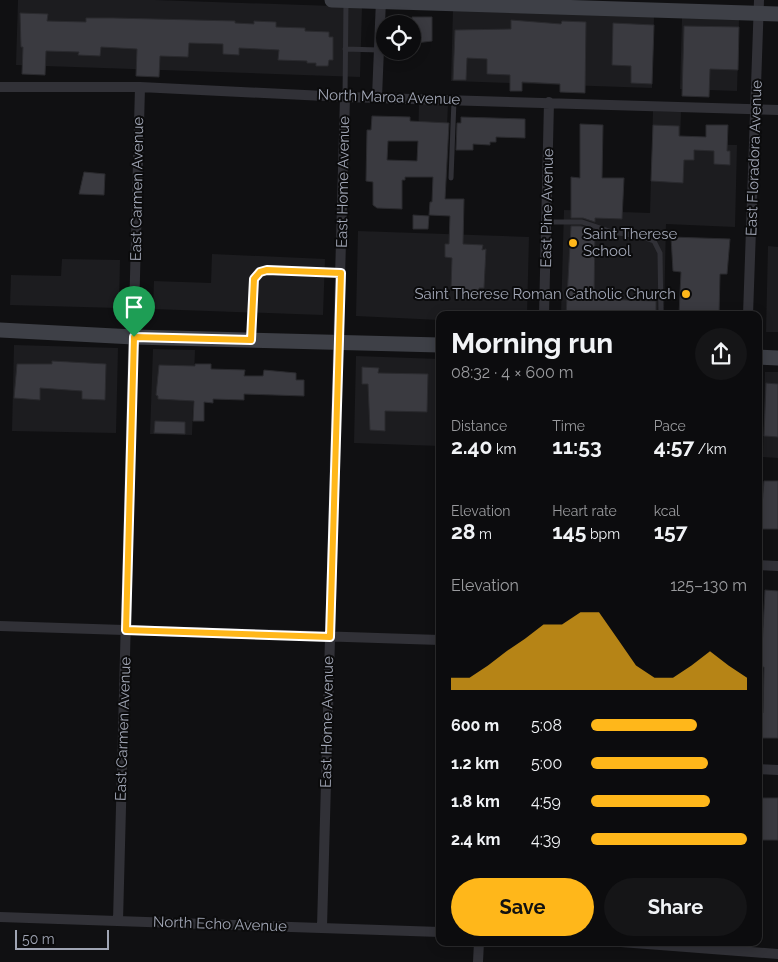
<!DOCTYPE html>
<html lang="en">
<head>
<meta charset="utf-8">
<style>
  body { margin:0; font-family:Raleway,sans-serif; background:#151517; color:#f1f3f6; height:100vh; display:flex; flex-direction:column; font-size:19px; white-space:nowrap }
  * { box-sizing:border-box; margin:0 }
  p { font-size:16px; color:#9a9b9e }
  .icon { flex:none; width:28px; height:28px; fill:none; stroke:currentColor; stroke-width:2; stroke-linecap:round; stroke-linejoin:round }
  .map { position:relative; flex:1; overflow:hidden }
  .details { position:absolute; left:436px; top:311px; width:326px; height:635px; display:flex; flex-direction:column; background:#0c0c0e; border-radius:10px; box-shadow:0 2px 12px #0003,0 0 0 1px #2c2c2e }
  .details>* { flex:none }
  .controls { position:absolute; left:376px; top:15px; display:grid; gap:10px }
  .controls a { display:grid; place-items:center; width:45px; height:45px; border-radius:50%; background:#0c0c0e; box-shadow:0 2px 12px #0003,0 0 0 1px #2c2c2e; font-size:25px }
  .scale { position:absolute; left:15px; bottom:12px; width:94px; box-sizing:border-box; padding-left:5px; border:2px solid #a0a5b4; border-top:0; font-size:14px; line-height:18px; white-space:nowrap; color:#a0a5b4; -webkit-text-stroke:4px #0b0b0c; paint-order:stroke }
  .pin { position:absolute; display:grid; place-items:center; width:42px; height:42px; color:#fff; margin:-51px -21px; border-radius:50% 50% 50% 0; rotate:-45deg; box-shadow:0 0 5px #0007 }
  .pin .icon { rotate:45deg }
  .round { display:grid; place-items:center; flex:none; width:52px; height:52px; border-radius:26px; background:#151517 }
  .overview { display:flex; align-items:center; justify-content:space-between; height:85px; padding:0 15px }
  h1 { font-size:28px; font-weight:700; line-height:38px }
  .figures { display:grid; grid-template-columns:repeat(3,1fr); gap:8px; height:85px; padding:5px 15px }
  .figures div { display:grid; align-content:center }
  .figures b { font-size:21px; font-weight:700 }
  .figures small { font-size:14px; font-weight:400 }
  .figures p { font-size:14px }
  .chart { height:140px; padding:10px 15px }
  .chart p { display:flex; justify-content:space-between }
  .chart svg { width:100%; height:90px; margin-top:5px; fill:#ffb71a; opacity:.7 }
  .button { display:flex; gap:10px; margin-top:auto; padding:10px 15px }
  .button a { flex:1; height:58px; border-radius:30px; background:#ffb71a; color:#111; font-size:20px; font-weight:700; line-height:58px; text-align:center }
  .button a+a { background:#151517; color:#f1f3f6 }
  ul { padding:0 15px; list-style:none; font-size:16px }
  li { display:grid; grid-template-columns:80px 60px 1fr; align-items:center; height:38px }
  li i { height:12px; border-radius:6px; background:#ffb71a }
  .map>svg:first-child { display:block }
  .built { fill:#1c1c1f }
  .building { fill:#3a3a40; stroke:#2a2a2e; fill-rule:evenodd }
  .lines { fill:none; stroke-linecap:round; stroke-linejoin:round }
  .service { stroke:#313137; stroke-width:5 }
  .minor { stroke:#313137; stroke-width:10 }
  .secondary { stroke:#3e4047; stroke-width:15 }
  .route-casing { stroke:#fff; stroke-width:10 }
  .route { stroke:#ffb71a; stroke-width:6 }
  .poi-dot { fill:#ffb71a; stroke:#0b0b0c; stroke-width:2 }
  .labels { text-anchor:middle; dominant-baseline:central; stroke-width:4; stroke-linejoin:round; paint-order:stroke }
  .street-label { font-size:15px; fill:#a0a5b4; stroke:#0b0b0c }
  .poi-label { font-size:15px; fill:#a0a5b4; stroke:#0b0b0c; text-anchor:start }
</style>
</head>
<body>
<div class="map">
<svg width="778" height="962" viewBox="0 0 778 962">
  <rect width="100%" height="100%" fill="#101012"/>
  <!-- built -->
  <path class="built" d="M18,0H155L362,7L360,77L16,65Z
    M453,9L654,17L652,88L451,81Z
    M682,18L739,20L737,91L680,89Z
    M419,102L448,103L446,151L418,150Z
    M653,111L681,112L680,144L737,145L735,227L666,224L664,315H561L564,210L650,213Z
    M358,231L529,237L527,315H440V320L356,316Z
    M768,246L778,247V332H766Z
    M212,254L325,259L323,315L153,309L154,281L211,283Z
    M62,259L120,260L119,308L10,305L11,275L61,276Z
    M14,345L118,348L116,433L12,431Z
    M153,349L195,350L192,435L150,434Z
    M356,356L440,359V446L354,443Z
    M765,372H778V458L763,457Z"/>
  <!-- building -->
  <path class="building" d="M20,13L48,14L47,21L86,22V18H114L235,21V23L254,24V21L276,22V27L305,28V31L329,32V37H333V60H329L328,66H316V63H307V61L278,60L279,50L239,48V55L223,54V44L189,43L188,57L160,56L159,77L136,76L137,49L101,47L100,56L78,55L79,52L46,51L45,75L22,74L23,47H21Z
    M412,17H432V41L416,43L412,40Z
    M511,20L561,24L562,21L586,22L585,93L560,92V84L522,82V91H510V75L487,74V59L467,58L466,80H453L455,30L511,29Z
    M613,23L654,25L652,84L631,83V66L612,65Z
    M684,26L739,27L738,70L710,69L709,97L682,96Z
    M372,116L410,117V121L449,123L445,199H464L463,244L483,245L482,250L486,249L484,288H479V297H462V288H451L452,258L445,257V244H449L450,216L429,215L430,202H432L433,177H405V180H402V209L377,208L373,205V182L366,181L367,130H371ZM388,141H418L417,161L387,160Z
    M461,117L525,119V138L496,137V142H490V145L473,144V150H456L457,123H461Z
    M580,124L603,125L602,178H624L622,219L595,218V222L583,218H571V177L580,178Z
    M653,125L679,126V136L706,137V125H728L727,151H730V165L714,164V151L694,150V160H684L683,183L651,181Z
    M84,172L105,174L104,195L79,194Z
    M413,215L429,216L428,229H413Z
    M571,226H581L595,231L594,299L656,301V315H566Z
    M671,237L730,239L727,274H720L719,315H679L681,272L673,271Z
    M52,361L106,364L105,400L82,399V391L40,388V400L14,398L17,364H52Z
    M195,364H211V369L245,370L244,376H263L264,370L296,373V380H304V396L244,394V400L213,399V403L204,402V421H193L194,401L158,399V396L156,395L159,365L195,366Z
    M362,367L379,368L378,373L428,374L427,412L385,411V431L370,430L368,384H362Z
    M766,383L778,384V437L764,436Z
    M155,421L185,422V434L154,433Z
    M764,481H778V529H760Z
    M765,590L778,591V738H759V713H763L764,667H761Z
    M759,798H778V840H759Z"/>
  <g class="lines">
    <!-- service -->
    <path class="service" d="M345,49L379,50
      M345,97L346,2
      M451,178L454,100
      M546,222H582L612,232L639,236L654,241L660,253L661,315
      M251,339L254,279L260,272L341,273"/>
    <!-- minor -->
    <path class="minor" d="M0,87H140L345,97L778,110
      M377,97L381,0
      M544,315L549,102
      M748,315L759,0
      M759,565L778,566
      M0,626L440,640
      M759,769L778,770
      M0,917L440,932
      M118,921L140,87
      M322,927L345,97
      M621,942L778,954
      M478,962L479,942"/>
    <!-- secondary -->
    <path class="secondary" d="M332,0L778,14
      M0,330L134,337L440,345
      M759,357L778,358"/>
  </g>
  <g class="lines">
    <!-- route casing -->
    <g class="route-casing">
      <path id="route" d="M267,270L341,273L330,637L126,630L134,337L251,340L254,279L260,272Z"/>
    </g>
    <!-- route -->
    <use href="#route" class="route"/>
  </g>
  <!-- markers -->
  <g class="poi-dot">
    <circle cx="573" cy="243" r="5"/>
    <circle cx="686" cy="294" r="5"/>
  </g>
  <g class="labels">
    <!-- street labels -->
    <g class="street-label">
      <text transform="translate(389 97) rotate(2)">North Maroa Avenue</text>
      <text transform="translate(754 158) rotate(-88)">East Floradora Avenue</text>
      <text transform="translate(343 182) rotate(-89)">East Home Avenue</text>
      <text transform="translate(137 189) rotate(-89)">East Carmen Avenue</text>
      <text transform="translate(547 208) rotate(-89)">East Pine Avenue</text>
      <text transform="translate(327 722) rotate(-89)">East Home Avenue</text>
      <text transform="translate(123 729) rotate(-88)">East Carmen Avenue</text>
      <text transform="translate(220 924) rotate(2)">North Echo Avenue</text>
    </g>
    <!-- poi labels -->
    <g class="poi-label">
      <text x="583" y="234">Saint Therese<tspan x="583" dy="17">School</tspan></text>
      <text x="676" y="294" text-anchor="end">Saint Therese Roman Catholic Church</text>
    </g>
  </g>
</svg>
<div class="controls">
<a><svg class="icon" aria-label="locate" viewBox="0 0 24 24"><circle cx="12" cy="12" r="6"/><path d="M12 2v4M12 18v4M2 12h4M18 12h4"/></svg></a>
</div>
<div class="scale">50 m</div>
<div class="pin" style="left:134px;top:337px;background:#1e9e55"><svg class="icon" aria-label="arrive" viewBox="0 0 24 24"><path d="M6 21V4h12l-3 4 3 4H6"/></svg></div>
<section class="details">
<div class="overview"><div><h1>Morning run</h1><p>08:32 · 4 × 600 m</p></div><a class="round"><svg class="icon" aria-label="share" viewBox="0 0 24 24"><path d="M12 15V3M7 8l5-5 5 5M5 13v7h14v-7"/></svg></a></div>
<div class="figures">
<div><p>Distance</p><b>2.40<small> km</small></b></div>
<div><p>Time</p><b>11:53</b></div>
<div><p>Pace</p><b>4:57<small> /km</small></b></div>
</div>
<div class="figures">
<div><p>Elevation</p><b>28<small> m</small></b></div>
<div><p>Heart rate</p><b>145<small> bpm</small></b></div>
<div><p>kcal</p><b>157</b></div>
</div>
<div class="chart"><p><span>Elevation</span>125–130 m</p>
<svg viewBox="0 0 160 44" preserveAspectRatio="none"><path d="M0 44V38L10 38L20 32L30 25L40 19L50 12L60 12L70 6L80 6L90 19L100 32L110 38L120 38L130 32L140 25L150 32L160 38V44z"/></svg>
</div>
<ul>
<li><b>600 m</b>5:08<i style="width:68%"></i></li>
<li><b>1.2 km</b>5:00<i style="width:75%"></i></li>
<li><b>1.8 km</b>4:59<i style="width:76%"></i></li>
<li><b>2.4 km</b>4:39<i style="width:100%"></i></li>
</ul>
<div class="button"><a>Save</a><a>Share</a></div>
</section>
</div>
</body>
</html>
